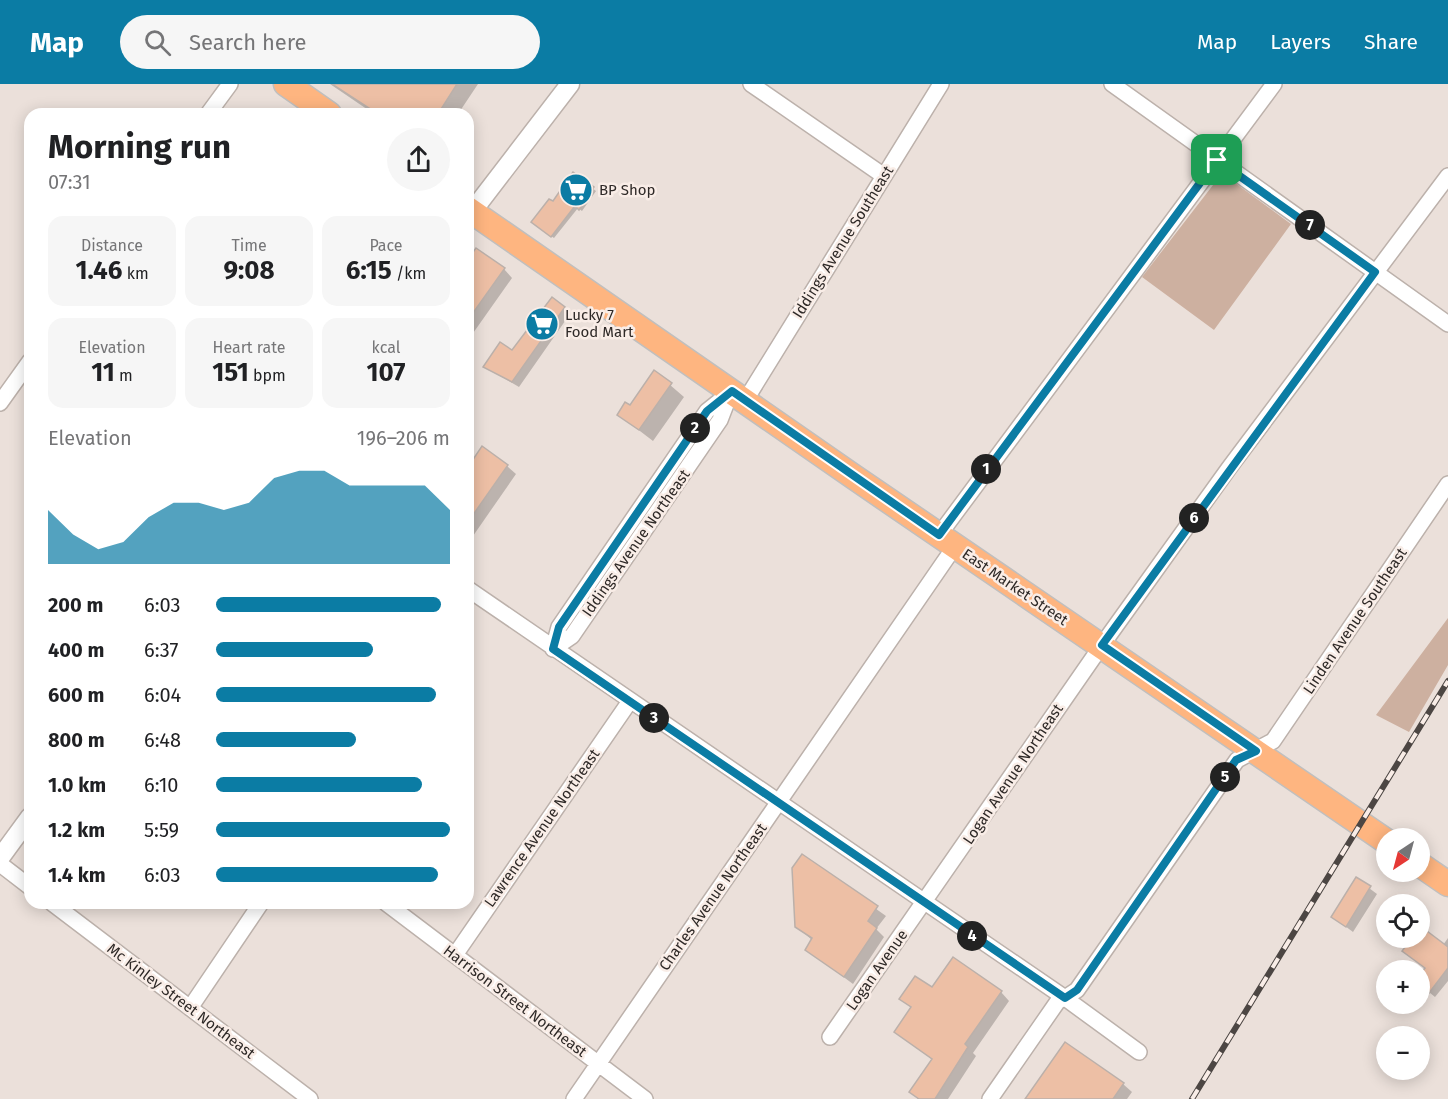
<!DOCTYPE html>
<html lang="en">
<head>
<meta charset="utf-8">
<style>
  body { margin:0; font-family:"Fira Sans",sans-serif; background:#f6f6f6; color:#202124; height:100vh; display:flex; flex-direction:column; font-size:22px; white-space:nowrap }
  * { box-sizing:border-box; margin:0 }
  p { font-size:20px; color:#757577 }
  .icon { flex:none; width:33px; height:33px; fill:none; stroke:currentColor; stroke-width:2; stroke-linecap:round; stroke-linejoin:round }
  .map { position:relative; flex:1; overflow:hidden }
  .sheet { position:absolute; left:24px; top:24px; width:450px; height:801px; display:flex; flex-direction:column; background:#fff; border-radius:18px; box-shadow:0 3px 15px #0003 }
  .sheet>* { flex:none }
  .needle { width:39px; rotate:216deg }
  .tools { position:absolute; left:1376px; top:744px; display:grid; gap:12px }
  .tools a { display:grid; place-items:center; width:54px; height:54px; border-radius:50%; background:#fff; box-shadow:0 3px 15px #0003; font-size:30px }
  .pin { position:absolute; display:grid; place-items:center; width:51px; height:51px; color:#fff; margin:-26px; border-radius:12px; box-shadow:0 3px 9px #0006 }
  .km { position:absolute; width:30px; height:30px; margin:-15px; border-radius:50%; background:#222; color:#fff; font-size:16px; line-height:30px; text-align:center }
  .round { display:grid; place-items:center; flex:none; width:63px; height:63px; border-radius:32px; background:#f6f6f6 }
  .headline { display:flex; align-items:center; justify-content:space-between; height:102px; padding:0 24px }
  h1 { font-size:33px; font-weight:700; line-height:45px }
  .figures { display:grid; grid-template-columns:repeat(3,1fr); gap:9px; height:102px; padding:6px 24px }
  .figures div { display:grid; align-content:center; border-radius:15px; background:#f6f6f6; text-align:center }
  .figures b { font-size:26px; font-weight:700 }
  .figures small { font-size:16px; font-weight:400 }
  .figures p { font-size:16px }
  .chart { height:168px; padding:12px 24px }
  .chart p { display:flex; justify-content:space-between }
  .chart svg { width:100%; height:108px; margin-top:6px; fill:#0b7ca4; opacity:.7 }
  ul { padding:0 24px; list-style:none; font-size:20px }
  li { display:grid; grid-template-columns:96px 72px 1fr; align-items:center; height:45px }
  li i { height:15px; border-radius:8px; background:#0b7ca4 }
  header { display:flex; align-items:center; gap:36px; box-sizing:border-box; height:84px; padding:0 30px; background:#0b7ca4; color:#fff }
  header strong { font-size:28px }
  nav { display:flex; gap:33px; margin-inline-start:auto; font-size:21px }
  .search { width:420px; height:54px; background:#f6f6f6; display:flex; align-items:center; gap:15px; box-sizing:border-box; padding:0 21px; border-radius:33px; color:#757577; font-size:22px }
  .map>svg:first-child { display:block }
  .green { fill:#cdb0a0 }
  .shadow { fill:#0003 }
  .building { fill:#edbfa5; stroke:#bbb0aa; stroke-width:1.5 }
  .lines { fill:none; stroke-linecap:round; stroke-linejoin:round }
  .minor-casing { stroke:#bcb1ab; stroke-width:18 }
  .tertiary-casing { stroke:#bcb1ab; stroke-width:21 }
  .primary-casing { stroke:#c0bfbe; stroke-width:27 }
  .minor { stroke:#fff; stroke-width:15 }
  .tertiary { stroke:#fff; stroke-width:18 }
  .primary { stroke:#feb580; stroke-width:24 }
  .rail-casing { stroke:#4c4643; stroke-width:6 }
  .rail { stroke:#f9ede7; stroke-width:4; stroke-dasharray:11; stroke-linecap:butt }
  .route-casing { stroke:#fff; stroke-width:12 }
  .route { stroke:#0b7ca4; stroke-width:8 }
  .labels { text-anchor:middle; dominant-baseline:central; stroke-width:5; stroke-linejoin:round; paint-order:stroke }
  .poi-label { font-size:15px; fill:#2e2927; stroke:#f9ede7; text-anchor:start }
  .street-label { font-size:15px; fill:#2e2927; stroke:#f9ede7 }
</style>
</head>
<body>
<header>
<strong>Map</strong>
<div class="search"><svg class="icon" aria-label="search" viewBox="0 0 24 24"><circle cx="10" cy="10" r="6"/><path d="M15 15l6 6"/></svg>Search here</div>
<nav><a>Map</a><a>Layers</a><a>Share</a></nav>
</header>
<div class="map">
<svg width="1448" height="1015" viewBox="0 0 1448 1015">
  <rect width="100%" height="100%" fill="#ebe0da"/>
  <!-- green -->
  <path class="green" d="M1220,92L1227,93L1291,140L1214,246L1142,193Z
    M1448,534V581L1409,648L1376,631Z"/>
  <!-- shadow -->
  <path class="shadow" d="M330,0H478L458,30H374Z
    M573,90L596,107L582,127L578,124L554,154L535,141Z
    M468,177L504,185L512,194L471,252L468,249Z
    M564,224L570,230L519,303L485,283L513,268Z
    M655,288L684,313L653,357L619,331L630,323Z
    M507,382L516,390L473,452H468V385Z
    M802,772L886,832L876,845L884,853L853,900L807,866L812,856L796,842Z
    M1357,795L1377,810L1353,848L1333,833Z
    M1419,846L1443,861L1448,854V897L1435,913L1419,900V893L1426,884L1404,866L1414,854H1419Z
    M932,905L1001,908L1009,917L973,969L976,972L948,1015H918L911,1008L933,976L896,948L912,924L901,915Z
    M1123,1000L1132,1008L1127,1015H1027Z"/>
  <!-- building -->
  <path class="building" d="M332,0H457L438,30H378Z
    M573,88L594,103L579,126L575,122L551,153L531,138L549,115L553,117Z
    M476,164L505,184L468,236V175Z
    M552,213L565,223L512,298L483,283L500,258L512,266Z
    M654,286L672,299L639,346L617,331L625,318L630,321Z
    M482,362L508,381L468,438V383Z
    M802,770L878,822L868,837L877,844L844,893L805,866L812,854L795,843L792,784Z
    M1356,793L1371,802L1346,843L1331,833Z
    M1419,841L1448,863V884L1429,909L1419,901V891L1425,884L1402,867L1412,854H1419Z
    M953,873L1002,907L965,960L968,963L935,1015H919L909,1008L932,975L894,948L911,923L899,915L915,892L932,903Z
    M1065,958L1124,999L1113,1015H1025Z"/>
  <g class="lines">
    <!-- minor casing -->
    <g class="minor-casing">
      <path id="minor" d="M751,0L884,92
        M1112,0L1448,240
        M208,30L230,0
        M745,317L941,0
        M0,319L30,277
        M939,451L1274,0
        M468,505L1065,914L1077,906L1237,676L1273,657L1448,400
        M553,565L559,543L707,327L732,307
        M553,565L572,552L720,336L730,310
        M0,780L30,803
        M52,819L310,1015
        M386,819L645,1015
        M455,871L630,617
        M190,924L261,819
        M830,953L1102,561L1229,384L1448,92
        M574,1015L955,462
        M990,1015L1058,917L1065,914L1139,968"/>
    </g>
    <!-- tertiary casing -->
    <g class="tertiary-casing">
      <path id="tertiary" d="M468,133L570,0
        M0,774L30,733"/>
    </g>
    <!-- primary casing -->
    <g class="primary-casing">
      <path id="primary" d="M286,0L329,30
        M468,125L854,393L1386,757
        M1419,780L1448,800"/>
    </g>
    <!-- minor -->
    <use href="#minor" class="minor"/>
    <!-- tertiary -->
    <use href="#tertiary" class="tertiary"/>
    <!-- primary -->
    <use href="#primary" class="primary"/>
    <!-- rail casing -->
    <g class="rail-casing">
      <path id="rail" d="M1192,1015L1448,597"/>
    </g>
    <!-- rail -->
    <use href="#rail" class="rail"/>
  </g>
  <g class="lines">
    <!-- route casing -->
    <g class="route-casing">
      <path id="route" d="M1217,76L1375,188L1102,561L1256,667L1236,676L1077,906L1065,914L553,565L559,543L707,327L732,307L939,451Z"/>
    </g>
    <!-- route -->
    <use href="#route" class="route"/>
  </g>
  <!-- icons -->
  <defs>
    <g id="supermarket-disc" transform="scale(1.725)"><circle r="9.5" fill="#0b7ca4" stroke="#f9ede7"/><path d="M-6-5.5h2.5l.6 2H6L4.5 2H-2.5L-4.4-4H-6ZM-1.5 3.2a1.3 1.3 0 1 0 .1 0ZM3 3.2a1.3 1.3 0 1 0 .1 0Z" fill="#fff"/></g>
  </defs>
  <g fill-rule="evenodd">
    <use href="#supermarket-disc" x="576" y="106"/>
    <use href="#supermarket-disc" x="542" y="240"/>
  </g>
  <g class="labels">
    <!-- poi labels -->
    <g class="poi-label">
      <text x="599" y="106">BP Shop</text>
      <text x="565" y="231">Lucky 7<tspan x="565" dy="17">Food Mart</tspan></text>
    </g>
    <!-- street labels -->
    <g class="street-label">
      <text transform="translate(843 158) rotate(-58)">Iddings Avenue Southeast</text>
      <text transform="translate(636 459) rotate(-55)">Iddings Avenue Northeast</text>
      <text transform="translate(1015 503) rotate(34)">East Market Street</text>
      <text transform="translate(1355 537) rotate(-56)">Linden Avenue Southeast</text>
      <text transform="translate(1013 690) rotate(-56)">Logan Avenue Northeast</text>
      <text transform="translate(542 744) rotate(-55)">Lawrence Avenue Northeast</text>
      <text transform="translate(713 813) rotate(-55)">Charles Avenue Northeast</text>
      <text transform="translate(877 886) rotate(-55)">Logan Avenue</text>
      <text transform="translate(181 917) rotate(37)">Mc Kinley Street Northeast</text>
      <text transform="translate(515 917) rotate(37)">Harrison Street Northeast</text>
    </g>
  </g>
</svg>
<div class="tools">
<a><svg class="needle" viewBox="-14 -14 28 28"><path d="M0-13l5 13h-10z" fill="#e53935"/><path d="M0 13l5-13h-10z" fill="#757577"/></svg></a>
<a><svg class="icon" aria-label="locate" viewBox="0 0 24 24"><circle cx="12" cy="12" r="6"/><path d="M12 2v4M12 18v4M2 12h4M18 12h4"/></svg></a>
<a>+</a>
<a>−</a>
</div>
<div class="pin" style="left:1217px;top:76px;background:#1e9e55"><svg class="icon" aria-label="arrive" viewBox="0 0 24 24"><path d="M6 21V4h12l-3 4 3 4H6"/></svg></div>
<b class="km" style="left:986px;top:385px">1</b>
<b class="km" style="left:695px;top:344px">2</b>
<b class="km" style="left:654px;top:634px">3</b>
<b class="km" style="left:972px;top:852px">4</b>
<b class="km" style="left:1225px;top:693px">5</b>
<b class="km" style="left:1194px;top:434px">6</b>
<b class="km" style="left:1310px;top:141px">7</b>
<section class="sheet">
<div class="headline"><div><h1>Morning run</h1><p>07:31</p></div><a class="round"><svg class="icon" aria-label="share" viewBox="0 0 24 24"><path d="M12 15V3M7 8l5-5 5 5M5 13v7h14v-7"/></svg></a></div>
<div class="figures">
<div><p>Distance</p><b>1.46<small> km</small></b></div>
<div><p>Time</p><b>9:08</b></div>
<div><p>Pace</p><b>6:15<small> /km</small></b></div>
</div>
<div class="figures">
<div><p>Elevation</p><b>11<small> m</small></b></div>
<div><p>Heart rate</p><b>151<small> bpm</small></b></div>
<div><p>kcal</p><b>107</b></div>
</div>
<div class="chart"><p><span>Elevation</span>196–206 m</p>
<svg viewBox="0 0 160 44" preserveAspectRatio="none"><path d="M0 44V22L10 32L20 38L30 35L40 25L50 19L60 19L70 22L80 19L90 9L100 6L110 6L120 12L130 12L140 12L150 12L160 22V44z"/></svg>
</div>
<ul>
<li><b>200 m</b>6:03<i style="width:96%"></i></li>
<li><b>400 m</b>6:37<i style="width:67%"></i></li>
<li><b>600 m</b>6:04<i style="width:94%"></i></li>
<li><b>800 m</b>6:48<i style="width:60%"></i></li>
<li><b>1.0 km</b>6:10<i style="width:88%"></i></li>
<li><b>1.2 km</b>5:59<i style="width:100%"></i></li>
<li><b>1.4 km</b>6:03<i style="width:95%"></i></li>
</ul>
</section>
</div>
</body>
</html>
